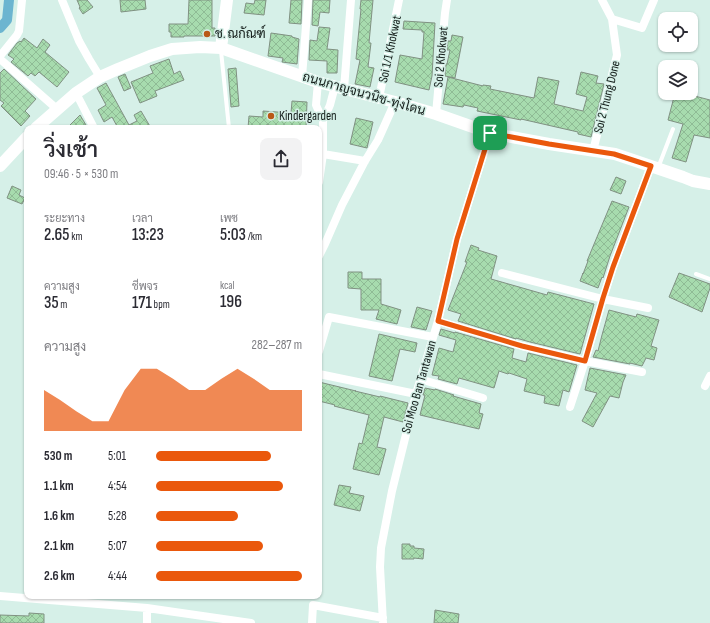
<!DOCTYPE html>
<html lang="th">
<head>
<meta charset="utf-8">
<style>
  body { margin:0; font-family:"Sofia Sans Condensed",Sarabun,sans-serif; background:#f2f2f3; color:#2b2b33; height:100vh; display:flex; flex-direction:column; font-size:15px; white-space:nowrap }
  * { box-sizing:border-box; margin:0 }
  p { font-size:13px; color:#7c7c81 }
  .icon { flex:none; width:22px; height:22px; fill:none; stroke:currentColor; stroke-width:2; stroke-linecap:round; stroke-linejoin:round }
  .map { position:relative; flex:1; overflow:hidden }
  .sheet { position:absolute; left:24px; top:125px; width:298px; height:474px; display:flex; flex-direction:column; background:#fff; border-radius:8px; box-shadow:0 1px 3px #0004 }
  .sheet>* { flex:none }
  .buttons { position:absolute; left:658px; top:12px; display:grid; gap:8px }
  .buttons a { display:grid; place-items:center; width:40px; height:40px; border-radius:8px; background:#fff; box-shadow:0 1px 3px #0004; font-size:20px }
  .pin { position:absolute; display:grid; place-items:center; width:34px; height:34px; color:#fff; margin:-17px; border-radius:8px; box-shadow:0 2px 6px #0006 }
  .round { display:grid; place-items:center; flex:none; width:42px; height:42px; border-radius:8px; background:#f2f2f3 }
  .headline { display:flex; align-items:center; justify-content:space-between; height:68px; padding:0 20px }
  h1 { font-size:22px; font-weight:600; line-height:30px }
  .figures { display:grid; grid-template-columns:repeat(3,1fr); gap:6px; height:68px; padding:4px 20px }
  .figures div { display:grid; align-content:center }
  .figures b { font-size:17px; font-weight:600 }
  .figures small { font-size:11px; font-weight:400 }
  .figures p { font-size:11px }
  .chart { height:112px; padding:8px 20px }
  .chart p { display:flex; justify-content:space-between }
  .chart svg { width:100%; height:72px; margin-top:4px; fill:#ea580c; opacity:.7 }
  ul { padding:0 20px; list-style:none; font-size:13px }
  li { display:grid; grid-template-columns:64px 48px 1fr; align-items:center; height:30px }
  li i { height:10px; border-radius:5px; background:#ea580c }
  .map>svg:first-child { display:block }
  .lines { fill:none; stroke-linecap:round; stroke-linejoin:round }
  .canal { stroke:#6cb5d0; stroke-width:10 }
  .building { fill:url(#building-cross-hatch); stroke:#809182 }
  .lane { stroke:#fff; stroke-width:4 }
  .street { stroke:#fff; stroke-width:8 }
  .secondary { stroke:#fff; stroke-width:12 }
  .route-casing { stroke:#fff; stroke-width:8 }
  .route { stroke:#ea580c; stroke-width:5 }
  .poi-dot { fill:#b95917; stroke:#d6f0e8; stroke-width:1.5 }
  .labels { text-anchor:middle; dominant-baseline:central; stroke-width:3; stroke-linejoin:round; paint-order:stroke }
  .poi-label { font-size:13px; fill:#131c19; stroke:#d6f0e8; text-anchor:start }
  .street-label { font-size:13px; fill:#131c19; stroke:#d6f0e8 }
</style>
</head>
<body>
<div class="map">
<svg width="710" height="623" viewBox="0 0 710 623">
  <defs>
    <pattern id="building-cross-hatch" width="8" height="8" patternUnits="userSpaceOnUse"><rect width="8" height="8" fill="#a7dbae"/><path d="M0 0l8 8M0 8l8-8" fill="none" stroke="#8fbb95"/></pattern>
  </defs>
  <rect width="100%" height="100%" fill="#d6f0e8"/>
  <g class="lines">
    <!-- canal -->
    <path class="canal" d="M0,28L7,20L9,0"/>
  </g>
  <!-- building -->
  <path class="building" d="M77,0H87L93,7L83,14L79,8L80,7Z
    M120,0H145L146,9L121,12Z
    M189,0H212V28H215V36H184V37H171V32H169V24H188Z
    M255,0H266L264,15L244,13L246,3L254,4Z
    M291,0H302L301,24L289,23Z
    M313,0H330L329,13L320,12L318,26L312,25Z
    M361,0H373L369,43H371L368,67L374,68L370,87L355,84L360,60L356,59L361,9H360Z
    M404,21L435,23L432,76L429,90L395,82L400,55L422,59L424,32H422V30L403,29Z
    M319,27L330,28L327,49L338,50L337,73H327V61L309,60L310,40L317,41Z
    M271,33L292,36V37L299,39L297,64L282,62L283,58L268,56Z
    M452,35L463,37L455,78L445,76L446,64H447L450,50H447L448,41H451Z
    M24,38L37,48L43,39L50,45L45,52L69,72L57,87L39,72L35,76L31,73L28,76L11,62L14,59L8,55L17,43L20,41L21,42Z
    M169,59L174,74L180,71L184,80L155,91L157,96L140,103L131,82L153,73L150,66Z
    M236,68L239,106L231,107L228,69Z
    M4,69L36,99L25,111L30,116L21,126L1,106L4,103L0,100V73Z
    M581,72L598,76L596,83L604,84L591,137L578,134V132L521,119V120L477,111L478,108L464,105L463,107L443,104L448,77L483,86V85L491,86L490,89L534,98L538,77L559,81L554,104L583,111L587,97L576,94Z
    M125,74L131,88L124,91L118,77Z
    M106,83L129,125L137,121L134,115L141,111L151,128H118L112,117L104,122L98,110L106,105L97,88Z
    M675,93H683L710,100V138L694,135L686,162L672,158L683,124L668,120Z
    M292,101L307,102L306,128H290V127L266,125V128H248L249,116L263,117V111L291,113Z
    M80,115L86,125L83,128H67Z
    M356,118L373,122L367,148L350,144Z
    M616,177L626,181L621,194L610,190Z
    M12,186L21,190L19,195L25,198L22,204L7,198Z
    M612,201L629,207L610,256L603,278L602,277L598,288L580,281L583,273V274L588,261H587Z
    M471,245L479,248L478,250L497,256L491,279L547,295L548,292L594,304L580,354L530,342L516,338V339L458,321L461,314L448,310L467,262H465Z
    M348,272H362V279H381V304L401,310L397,324L376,319L379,310H361V289L348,288Z
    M679,273L710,284V288L702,312L669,297Z
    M417,307L432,311L426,330L411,327Z
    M609,310L636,317L637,314L659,320L651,346L657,348L654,360L646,358L642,366L630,363V364L593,357L596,350L598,351L602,335Z
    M441,329L455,333V332L514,349L512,358L526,362L528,353L577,365L569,392L563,390L559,406L544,403L545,396L524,391L527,379L509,373L508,374L499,371L494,388L459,378L457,384L438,379L439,376L432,375L439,348L453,352L456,340L439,335Z
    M379,334L417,343L415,352L400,349L392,381L369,376Z
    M590,368L626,375L623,382L619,398L610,396L593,427L582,421L597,393L585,390Z
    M319,382L356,391H355L380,397V396L408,403L403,422L384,417L377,447L386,449L379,475L353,469L359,443L362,444L369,415L334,406L335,405L319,401Z
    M425,388L435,390V389L454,395L453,396L481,404L479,413L483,414L479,429L420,415L425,395H423Z
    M339,485L351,487L349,493L364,496L360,511L334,505Z
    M402,544H410V546H414V548L424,549L423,559L414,558V559H402Z
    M435,610L459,614L458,623H434Z
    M29,613L44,614V623H0V615L29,616Z"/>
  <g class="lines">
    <!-- lane -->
    <path class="lane" d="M221,51L229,128
      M658,168L673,129
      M696,274L710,279"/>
    <!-- street -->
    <path class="street" d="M62,0L79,41L89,59L100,77
      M612,19L642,28L654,0
      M0,56L17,35L19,31L22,0
      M0,59L57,109
      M302,77L308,0
      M318,82L316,105L323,121
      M335,86L330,105L323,121V154L365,161
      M344,89L351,0
      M76,93L94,128
      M379,98L399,0
      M436,114L445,13L447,0
      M593,151L617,55L612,19L602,0
      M319,182L323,154
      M319,256L325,244L342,205L365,161L378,140L395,102
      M502,273L603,299L648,308
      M438,321L522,346L585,361L642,372
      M319,351L329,317L433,337
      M319,374L416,394
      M420,379L483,398
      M705,386L710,376
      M570,407L585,361L603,299L613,267L651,166
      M0,596L147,608L251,623
      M147,623V608
      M312,623L313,605L383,618
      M383,623L380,567L381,548L392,491L416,394L438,321L457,239L490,133"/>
    <!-- secondary -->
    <path class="secondary" d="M221,48L227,0
      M36,128L76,93L100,77L118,69L150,56L172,49L200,47L221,48L318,82L395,102L436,114L490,133L549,144L615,154L630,159L683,177L693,181L710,184
      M0,166L27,137"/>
  </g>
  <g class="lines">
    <!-- route casing -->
    <g class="route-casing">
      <path id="route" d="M490,133L549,144L614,154L651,166L613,267L603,298L585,361L522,346L438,321L457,239Z"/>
    </g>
    <!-- route -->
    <use href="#route" class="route"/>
  </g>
  <!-- markers -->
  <g class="poi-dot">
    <circle cx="207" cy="34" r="4"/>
    <circle cx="271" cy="116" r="4"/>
  </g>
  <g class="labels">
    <!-- poi labels -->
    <g class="poi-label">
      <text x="215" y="34">ช. ณกัณฑ์</text>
      <text x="279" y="116">Kindergarden</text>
    </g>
    <!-- street labels -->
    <g class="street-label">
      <text transform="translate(390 49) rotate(-78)">Soi 1/1 Khokwat</text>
      <text transform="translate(441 57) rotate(-85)">Soi 2 Khokwat</text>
      <text transform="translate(364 94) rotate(16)">ถนนกาญจนวนิช-ทุ่งโดน</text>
      <text transform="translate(607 97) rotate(-76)">Soi 2 Thung Done</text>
      <text transform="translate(419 387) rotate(-74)">Soi Moo Ban Tantawan</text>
    </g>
  </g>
</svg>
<div class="buttons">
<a><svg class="icon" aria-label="locate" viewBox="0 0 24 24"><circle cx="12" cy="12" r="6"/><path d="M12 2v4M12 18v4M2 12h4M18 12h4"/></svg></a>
<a><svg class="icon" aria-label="layers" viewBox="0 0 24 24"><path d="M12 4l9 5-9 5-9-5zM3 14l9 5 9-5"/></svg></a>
</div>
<div class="pin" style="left:490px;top:133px;background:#1e9e55"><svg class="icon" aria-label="arrive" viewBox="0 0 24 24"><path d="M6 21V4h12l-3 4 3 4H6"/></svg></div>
<section class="sheet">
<div class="headline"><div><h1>วิ่งเช้า</h1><p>09:46 · 5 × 530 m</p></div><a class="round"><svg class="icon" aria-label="share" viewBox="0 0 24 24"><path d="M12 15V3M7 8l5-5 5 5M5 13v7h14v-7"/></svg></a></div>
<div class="figures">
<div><p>ระยะทาง</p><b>2.65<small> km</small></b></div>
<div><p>เวลา</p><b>13:23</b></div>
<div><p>เพซ</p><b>5:03<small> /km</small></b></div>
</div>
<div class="figures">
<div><p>ความสูง</p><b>35<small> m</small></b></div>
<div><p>ชีพจร</p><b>171<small> bpm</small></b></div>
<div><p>kcal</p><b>196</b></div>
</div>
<div class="chart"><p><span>ความสูง</span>282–287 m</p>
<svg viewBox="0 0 160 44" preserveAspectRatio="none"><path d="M0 44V19L10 25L20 32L30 38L40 38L50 19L60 6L70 6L80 12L90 19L100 19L110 12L120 6L130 12L140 19L150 19L160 19V44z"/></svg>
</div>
<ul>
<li><b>530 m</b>5:01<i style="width:79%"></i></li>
<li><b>1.1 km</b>4:54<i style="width:87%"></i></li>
<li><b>1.6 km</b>5:28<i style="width:56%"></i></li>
<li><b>2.1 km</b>5:07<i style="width:73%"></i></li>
<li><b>2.6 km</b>4:44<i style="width:100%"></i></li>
</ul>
</section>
</div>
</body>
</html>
